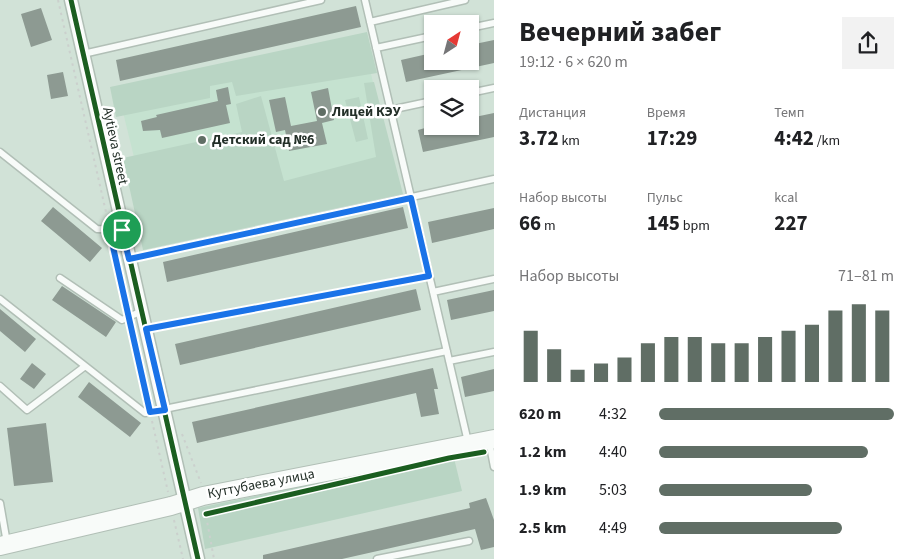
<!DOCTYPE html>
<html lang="ru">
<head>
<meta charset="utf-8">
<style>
  body { margin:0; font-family:"Source Sans 3",sans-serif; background:#f2f2f2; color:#202124; height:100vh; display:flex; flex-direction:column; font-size:19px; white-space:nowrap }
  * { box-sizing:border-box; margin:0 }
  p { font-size:16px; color:#757577 }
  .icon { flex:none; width:28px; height:28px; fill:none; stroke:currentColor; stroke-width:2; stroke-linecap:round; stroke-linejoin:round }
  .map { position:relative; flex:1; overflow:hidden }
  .side { display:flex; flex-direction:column; background:#fff; width:425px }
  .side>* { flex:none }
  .needle { width:32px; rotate:36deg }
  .tools { position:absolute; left:424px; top:15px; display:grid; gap:10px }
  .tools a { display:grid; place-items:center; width:55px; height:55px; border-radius:0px; background:#fff; box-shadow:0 1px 4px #0004; font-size:25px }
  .pin { position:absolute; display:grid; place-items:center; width:42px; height:42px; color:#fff; margin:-21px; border:2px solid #fff; border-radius:50%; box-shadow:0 1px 5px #0007 }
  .round { display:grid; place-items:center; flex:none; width:52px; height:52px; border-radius:0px; background:#f2f2f2 }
  .headline { display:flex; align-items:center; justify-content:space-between; height:85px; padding:0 25px }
  h1 { font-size:28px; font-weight:700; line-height:38px }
  .stats { display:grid; grid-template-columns:repeat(3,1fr); gap:8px; height:85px; padding:5px 25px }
  .stats div { display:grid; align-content:center }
  .stats b { font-size:21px; font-weight:700 }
  .stats small { font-size:14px; font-weight:400 }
  .stats p { font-size:14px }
  .chart { height:140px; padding:10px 25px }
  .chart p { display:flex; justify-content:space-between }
  .chart svg { width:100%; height:90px; margin-top:5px; stroke:#606e65; stroke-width:6 }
  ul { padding:0 25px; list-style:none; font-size:16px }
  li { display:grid; grid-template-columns:80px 60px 1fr; align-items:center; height:38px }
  li i { height:12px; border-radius:6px; background:#606e65 }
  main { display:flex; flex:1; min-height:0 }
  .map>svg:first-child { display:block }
  .built { fill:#c5e2d0 }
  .green { fill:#b9d5c4 }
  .building { fill:#8d9a92 }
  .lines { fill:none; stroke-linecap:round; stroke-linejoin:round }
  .service-casing { stroke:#b1bfb6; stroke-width:9 }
  .minor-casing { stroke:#b1bfb6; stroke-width:15 }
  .secondary-casing { stroke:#b1bfb6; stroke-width:20 }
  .path { stroke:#cbd0cd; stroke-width:2; stroke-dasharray:2.5 4; stroke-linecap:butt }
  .service { stroke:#f8fbf9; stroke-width:6 }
  .minor { stroke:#f8fbf9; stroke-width:12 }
  .secondary { stroke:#f8fbf9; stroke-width:18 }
  .cycleway-casing { stroke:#fff; stroke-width:8 }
  .cycleway { stroke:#1b5e20; stroke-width:5 }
  .route-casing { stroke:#fff; stroke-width:10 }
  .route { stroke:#1a73e8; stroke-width:6 }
  .poi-dot { fill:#606e65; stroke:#fff; stroke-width:2 }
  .labels { text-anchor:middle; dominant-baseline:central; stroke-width:5; stroke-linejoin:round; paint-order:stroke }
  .poi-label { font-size:14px; font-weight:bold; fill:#232f28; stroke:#fff; text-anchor:start }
  .street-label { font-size:14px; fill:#232f28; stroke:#fff }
</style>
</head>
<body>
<main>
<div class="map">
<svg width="494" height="559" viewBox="0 0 494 559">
  <rect width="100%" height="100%" fill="#d1e2d7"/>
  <!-- built -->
  <path class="built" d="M364,44L390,155L149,218L119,96Z"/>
  <!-- green -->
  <path class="green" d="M367,32L377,73L236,96L232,82L210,86V98L116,117L110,87Z
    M374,82L403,194L143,250L123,158L242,132L236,104L261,96L284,181L376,157L364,83Z
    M359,97L368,139L356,142L345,100Z
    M453,454L462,491L205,549L198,508Z"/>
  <!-- building -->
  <path class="building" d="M356,6L361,27L120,81L116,60Z
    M41,8L52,40L31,47L21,14Z
    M494,40V63L406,82L401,60L432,53V61H470V45Z
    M63,72L68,96L51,99L47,75Z
    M228,87L231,104L226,105L230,123L162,138L160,130L143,131L141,121L157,117L156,115L218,101L216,90Z
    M328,88L334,120L322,123L327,144L289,151L285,130L276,132L269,100L285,97L291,126L317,121L311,92Z
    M494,113V137L423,152L418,130L432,126H470V118Z
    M53,207L102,248L90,262L41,221Z
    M403,207L408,228L167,282L163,262Z
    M494,208V229L432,243L428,222Z
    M62,286L116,322L106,337L52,300Z
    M416,289L421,310L180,365L175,344Z
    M494,290V311L451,320L447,300Z
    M0,309L36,339L25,352L0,331Z
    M32,363L46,374L34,389L20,379Z
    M433,368L438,389H434L439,414L421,417L416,393L197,443L192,422Z
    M494,369V391L465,397L461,377Z
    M89,382L141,423L130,437L78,397Z
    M46,423L53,482L14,486L7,428Z
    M486,498L494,520V547L481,550L475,529L342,559H263V555L470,508L469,503Z"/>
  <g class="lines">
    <!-- service casing -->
    <g class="service-casing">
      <path id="service" d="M365,0L468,442
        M370,22L465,0
        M470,28L494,23
        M376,48L432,36
        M83,54L321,0
        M470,93L494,88
        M390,110L432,101
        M0,152L97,229L122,230
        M129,259L494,179
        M60,278L122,320L142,311
        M433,292L494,279
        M0,299L145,413L447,351
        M146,329L429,276
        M449,361L494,352
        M0,386L27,410L84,367
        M489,441L494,467
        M0,503L7,543
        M377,559L469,541"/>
    </g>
    <!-- minor casing -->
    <g class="minor-casing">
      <path id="minor" d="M71,0L198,559"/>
    </g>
    <!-- secondary casing -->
    <g class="secondary-casing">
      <path id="secondary" d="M0,546L171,506L203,496L494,439"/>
    </g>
    <!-- path -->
    <path class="path" d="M58,0L108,221
      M111,238L127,309
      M131,326L148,404
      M152,421L168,492
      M182,434L201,483
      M205,510L214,559
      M174,520L183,559"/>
    <!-- service -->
    <use href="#service" class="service"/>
    <!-- minor -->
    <use href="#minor" class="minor"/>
    <!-- secondary -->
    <use href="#secondary" class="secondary"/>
    <!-- cycleway casing -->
    <g class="cycleway-casing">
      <path id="cycleway" d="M71,0L198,559
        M206,514L449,458L484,452"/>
    </g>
    <!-- cycleway -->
    <use href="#cycleway" class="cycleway"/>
  </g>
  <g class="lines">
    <!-- route casing -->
    <g class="route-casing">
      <path id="route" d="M411,198L429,276L146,329L165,410L150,412L109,229L122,230L129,259Z"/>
    </g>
    <!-- route -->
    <use href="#route" class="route"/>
  </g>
  <!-- markers -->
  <g class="poi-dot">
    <circle cx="322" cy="112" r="5"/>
    <circle cx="202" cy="140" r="5"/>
  </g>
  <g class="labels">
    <!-- poi labels -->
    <g class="poi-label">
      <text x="332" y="112">Лицей КЭУ</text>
      <text x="212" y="140">Детский сад №6</text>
    </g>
    <!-- street labels -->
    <g class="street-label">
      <text transform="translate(115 146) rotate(78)">Aytieva street</text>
      <text transform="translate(261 484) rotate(-11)">Куттубаева улица</text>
    </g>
  </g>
</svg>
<div class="tools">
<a><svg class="needle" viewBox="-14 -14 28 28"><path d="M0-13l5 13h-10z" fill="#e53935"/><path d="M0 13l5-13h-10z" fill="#757577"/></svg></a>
<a><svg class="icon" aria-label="layers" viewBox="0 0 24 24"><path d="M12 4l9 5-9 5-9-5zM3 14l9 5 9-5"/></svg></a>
</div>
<div class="pin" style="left:122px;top:230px;background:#1e9e55"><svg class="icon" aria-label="arrive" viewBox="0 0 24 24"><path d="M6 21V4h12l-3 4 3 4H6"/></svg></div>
</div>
<section class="side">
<div class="headline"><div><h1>Вечерний забег</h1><p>19:12 · 6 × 620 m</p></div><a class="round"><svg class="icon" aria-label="share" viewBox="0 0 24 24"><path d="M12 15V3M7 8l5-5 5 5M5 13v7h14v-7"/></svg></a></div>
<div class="stats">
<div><p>Дистанция</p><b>3.72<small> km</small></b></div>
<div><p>Время</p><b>17:29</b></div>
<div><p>Темп</p><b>4:42<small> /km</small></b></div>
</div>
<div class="stats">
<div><p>Набор высоты</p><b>66<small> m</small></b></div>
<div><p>Пульс</p><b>145<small> bpm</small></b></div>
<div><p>kcal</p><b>227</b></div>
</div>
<div class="chart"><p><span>Набор высоты</span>71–81 m</p>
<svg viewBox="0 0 160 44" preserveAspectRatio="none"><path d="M5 44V19M15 44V28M25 44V38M35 44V35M45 44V32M55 44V25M65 44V22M75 44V22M85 44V25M95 44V25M105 44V22M115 44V19M125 44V16M135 44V9M145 44V6M155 44V9"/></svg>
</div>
<ul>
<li><b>620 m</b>4:32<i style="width:100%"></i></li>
<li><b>1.2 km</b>4:40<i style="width:89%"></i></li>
<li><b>1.9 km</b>5:03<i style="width:65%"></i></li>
<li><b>2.5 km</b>4:49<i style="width:78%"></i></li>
</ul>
</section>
</main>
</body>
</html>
